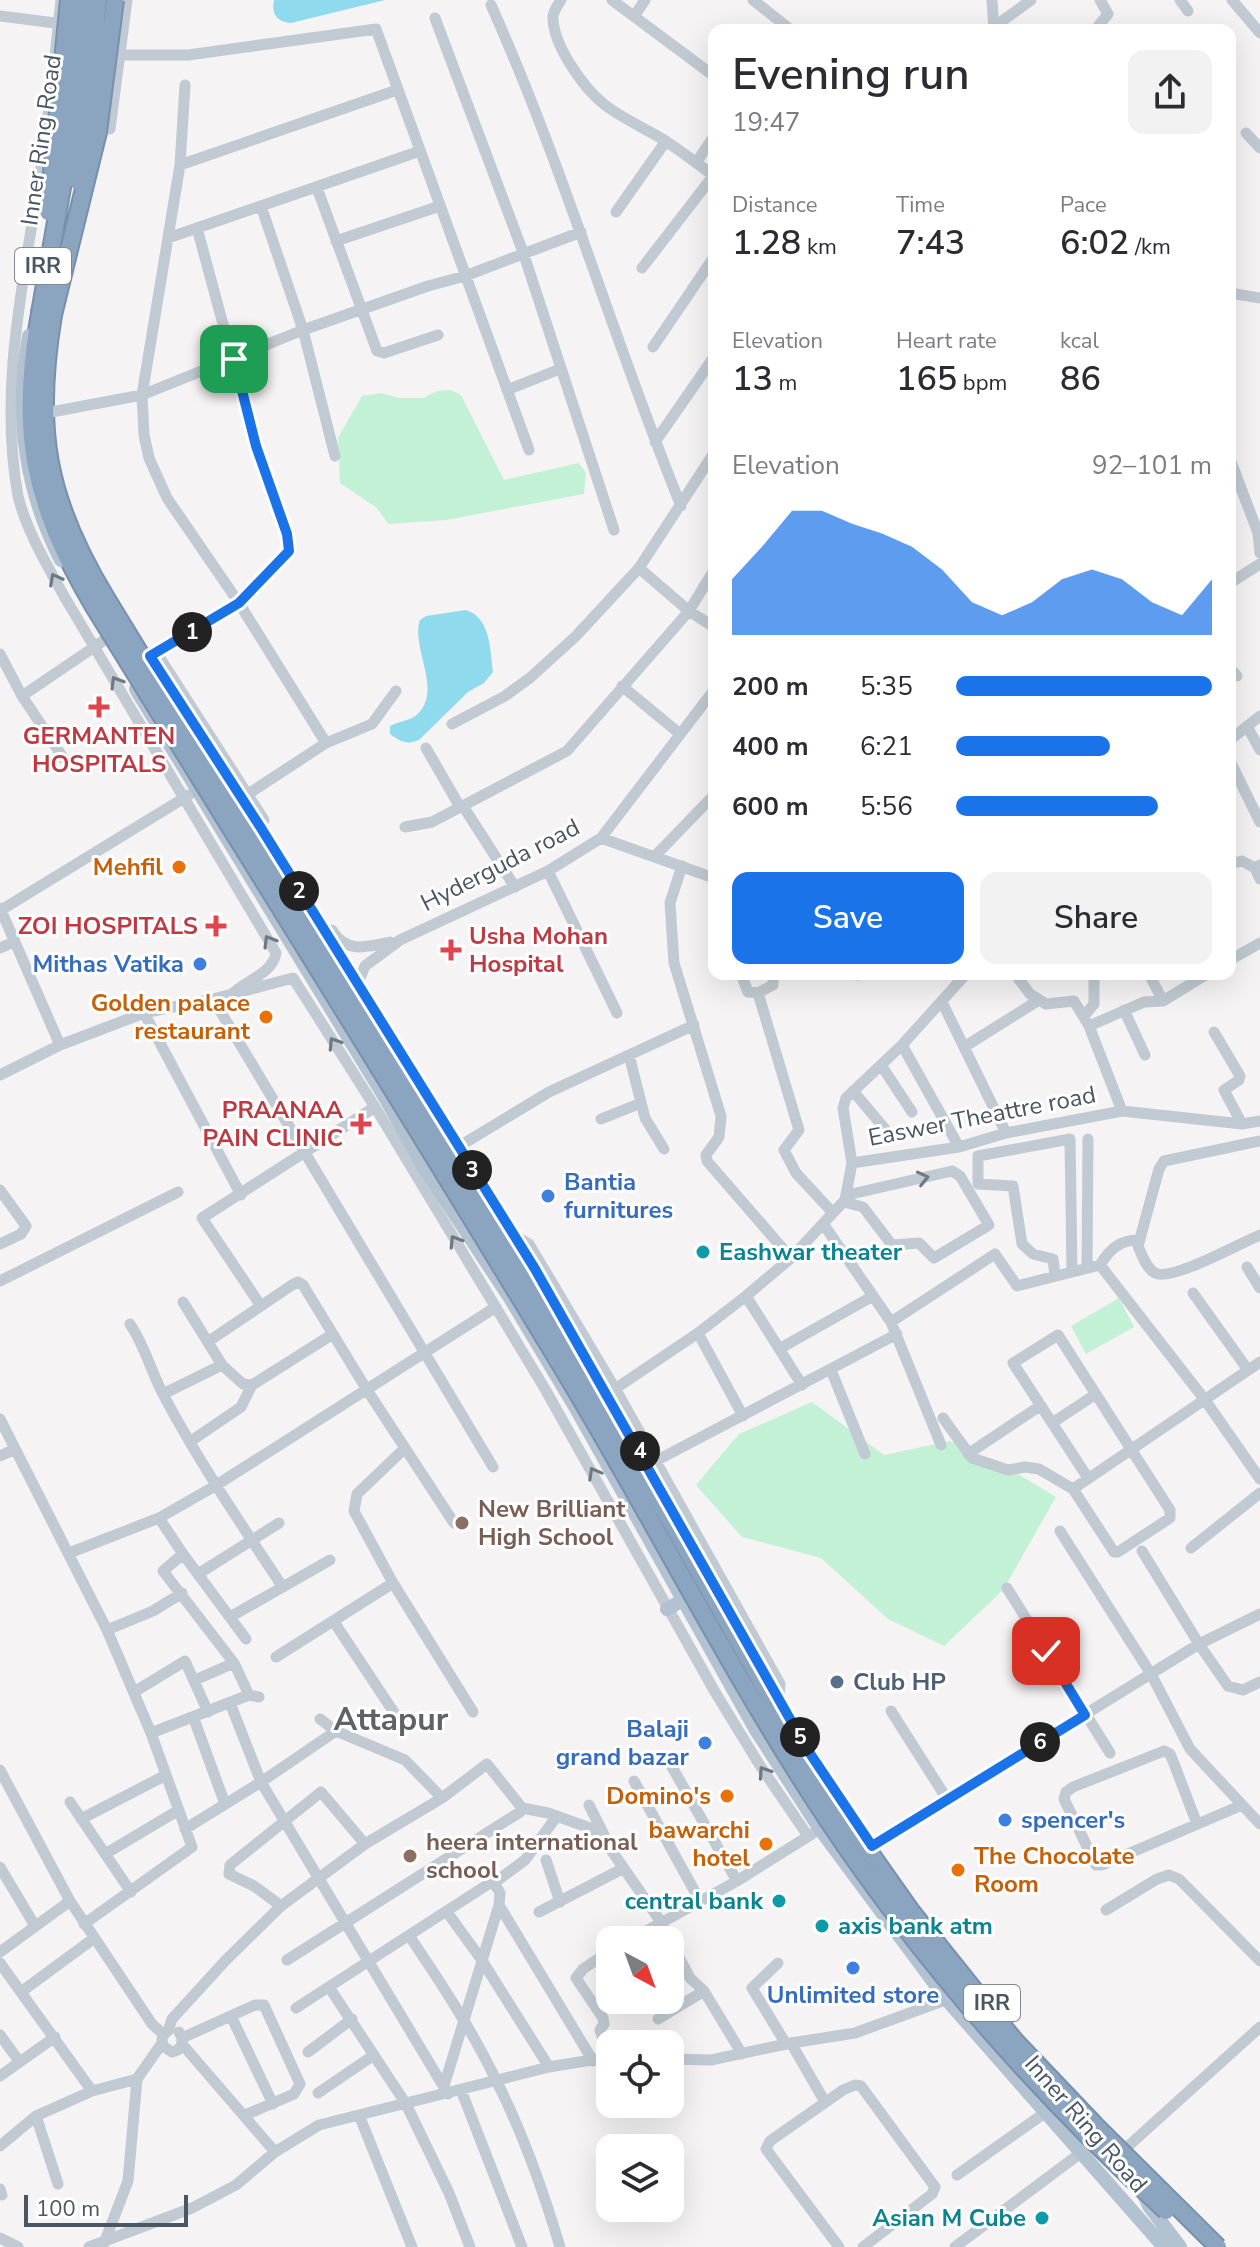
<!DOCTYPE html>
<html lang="en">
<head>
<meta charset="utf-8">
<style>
  body { margin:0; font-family:"Nunito Sans",sans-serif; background:#f2f2f3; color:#2b2b33; height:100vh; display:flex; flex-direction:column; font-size:30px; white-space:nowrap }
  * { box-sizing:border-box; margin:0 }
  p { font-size:26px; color:#7c7c81 }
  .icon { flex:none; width:44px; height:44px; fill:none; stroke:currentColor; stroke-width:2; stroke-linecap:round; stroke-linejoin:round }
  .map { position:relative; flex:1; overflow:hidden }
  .panel { position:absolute; left:708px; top:24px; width:528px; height:956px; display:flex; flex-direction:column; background:#fff; border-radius:16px; box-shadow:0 8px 32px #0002 }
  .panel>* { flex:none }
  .needle { width:52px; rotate:139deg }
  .buttons { position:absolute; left:596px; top:1926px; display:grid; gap:16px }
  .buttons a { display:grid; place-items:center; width:88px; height:88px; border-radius:16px; background:#fff; box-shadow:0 8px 32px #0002; font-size:40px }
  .scale { position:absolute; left:24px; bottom:20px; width:164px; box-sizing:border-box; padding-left:8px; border:4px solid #4a5661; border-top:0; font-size:22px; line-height:28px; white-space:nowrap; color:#4a5661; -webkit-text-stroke:6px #fff; paint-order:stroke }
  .pin { position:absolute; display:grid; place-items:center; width:68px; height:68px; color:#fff; margin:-34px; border-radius:16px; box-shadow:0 4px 12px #0006 }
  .km { position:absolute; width:40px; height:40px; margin:-20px; border-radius:50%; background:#222; color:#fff; font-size:22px; line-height:40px; text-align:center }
  .round { display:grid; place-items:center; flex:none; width:84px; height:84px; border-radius:16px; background:#f2f2f3 }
  .overview { display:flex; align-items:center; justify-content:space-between; height:136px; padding:0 24px }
  h1 { font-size:44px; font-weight:600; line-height:60px }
  .stats { display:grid; grid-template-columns:repeat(3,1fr); gap:12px; height:136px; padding:8px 24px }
  .stats div { display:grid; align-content:center }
  .stats b { font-size:34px; font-weight:600 }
  .stats small { font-size:22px; font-weight:400 }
  .stats p { font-size:22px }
  .chart { height:224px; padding:16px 24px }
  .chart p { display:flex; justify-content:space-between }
  .chart svg { width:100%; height:144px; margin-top:8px; fill:#1a73e8; opacity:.7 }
  .cta { display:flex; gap:16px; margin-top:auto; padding:16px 24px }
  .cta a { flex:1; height:92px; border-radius:16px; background:#1a73e8; color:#fff; font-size:32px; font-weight:600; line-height:92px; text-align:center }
  .cta a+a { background:#f2f2f3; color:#2b2b33 }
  ul { padding:0 24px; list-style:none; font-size:26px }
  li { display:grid; grid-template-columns:128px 96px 1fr; align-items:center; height:60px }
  li i { height:20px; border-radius:10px; background:#1a73e8 }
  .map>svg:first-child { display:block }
  .green { fill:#c3f1d5 }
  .water { fill:#90daee }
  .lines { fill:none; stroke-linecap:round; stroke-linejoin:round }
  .highway-casing { stroke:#7690ad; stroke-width:20 }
  .minor { stroke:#c1cad2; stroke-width:11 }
  .major { stroke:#b3c2d1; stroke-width:14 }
  .highway { stroke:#8ba5c1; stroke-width:16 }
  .highway-bridge-casing { stroke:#7690ad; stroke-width:20; stroke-linecap:butt }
  .highway-bridge { stroke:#8ba5c1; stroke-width:16 }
  .oneway { stroke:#6e7983 }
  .route-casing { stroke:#fff; stroke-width:16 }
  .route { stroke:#1a73e8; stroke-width:10 }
  .health-dot { fill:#e0444e; stroke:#fff; stroke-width:3 }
  .food-dot { fill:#e8710a; stroke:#fff; stroke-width:3 }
  .shop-dot { fill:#3f7fe0; stroke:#fff; stroke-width:3 }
  .culture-dot { fill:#0f9aa8; stroke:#fff; stroke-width:3 }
  .education-dot { fill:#8d6e63; stroke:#fff; stroke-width:3 }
  .service-dot { fill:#5c6f8a; stroke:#fff; stroke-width:3 }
  .labels { text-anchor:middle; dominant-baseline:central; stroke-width:6; stroke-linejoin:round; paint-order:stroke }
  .shield { fill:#fff; stroke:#808990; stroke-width:2 }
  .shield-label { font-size:22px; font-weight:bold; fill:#4a5661 }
  .street-label { font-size:24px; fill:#4a5661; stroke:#fff }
  .health-label { font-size:24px; font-weight:bold; fill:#be3a42; stroke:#fff; text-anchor:end }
  .food-label { font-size:24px; font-weight:bold; fill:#c56008; stroke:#fff; text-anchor:end }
  .shop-label { font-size:24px; font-weight:bold; fill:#366cbe; stroke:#fff; text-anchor:end }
  .culture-label { font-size:24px; font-weight:bold; fill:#0d838f; stroke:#fff; text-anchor:start }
  .education-label { font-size:24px; font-weight:bold; fill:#785e54; stroke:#fff; text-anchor:start }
  .service-label { font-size:24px; font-weight:bold; fill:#4e5e75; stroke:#fff; text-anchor:start }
  .district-label { font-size:32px; font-weight:bold; fill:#5f6368; stroke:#fff }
</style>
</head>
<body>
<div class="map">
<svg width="1260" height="2247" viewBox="0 0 1260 2247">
  <rect width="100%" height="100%" fill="#f5f3f3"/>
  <!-- green -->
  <path class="green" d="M451,390L461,395L504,480L579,463L586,473L584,494L446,520L388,524L377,508L340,483L338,438L362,396L381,393L399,398H423L437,391Z
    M1119,1298L1134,1327L1086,1354L1071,1326Z
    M812,1402L884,1455L950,1441L1010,1469L1056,1497L1003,1590L944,1646L888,1619L821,1558L742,1537L696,1485L739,1434Z"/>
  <!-- water -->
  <path class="water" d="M274,0H385L291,23C277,22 271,14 274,0Z
    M466,610C491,618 490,650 493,672L484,683L468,692L419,740C407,745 401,742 390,734V726C397,722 407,721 414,717C446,693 410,649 420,620L426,616Z"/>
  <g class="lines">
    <!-- highway casing -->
    <g class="highway-casing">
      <path id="highway" d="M40,313C18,431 33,503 93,605
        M53,315C34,429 46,499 106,598"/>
    </g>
    <!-- minor -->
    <path class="minor" d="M61,0C54,67 47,134 36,200C20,298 0,397 18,496C27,532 47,565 64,596L276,953C273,973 247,980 233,993
      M561,0C558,5 554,10 553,16C552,44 584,89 605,105C623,119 645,128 664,140C681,151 698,164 714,176
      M612,0L714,76
      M753,0L791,30
      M992,0L994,30
      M1180,0L1188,11
      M1232,0L1260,33
      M491,5C564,168 614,341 681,506
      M635,15L645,0
      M0,16L63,24
      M435,18L523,252L614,530
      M994,27L1031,0
      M1095,30L1108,14L1100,0
      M120,55H188L376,29L529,450
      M185,85L180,165L142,395L144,435L149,458L167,498L239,603L326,743
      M110,129L127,0
      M1246,133L1260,148
      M696,163L714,136
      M180,165L397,90
      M317,188L377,351L384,353L438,335
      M261,206L303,330L335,456
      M616,212L666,141
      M168,238L420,151
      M336,241L440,206
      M642,268L713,176
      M1230,293L1260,298
      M653,347L714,257
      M507,390L560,369
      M46,413L142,395L303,330L428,286L465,276L581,232
      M655,442L714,357
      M1230,459L1258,533L1260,553
      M639,568L689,611L714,627
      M1230,583L1260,564
      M156,652L264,820
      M0,654L22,696L106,639
      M150,656L239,603L289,551L287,534L256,446L197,228
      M1230,668L1237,676
      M622,686L680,734
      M22,696L64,759
      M452,724L505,696L531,677L576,636L639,568L714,453
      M1247,726L1260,750
      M1230,740L1260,716
      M426,748L460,807
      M1230,761L1260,822
      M248,794L326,743L372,724L396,691
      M463,806L515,887
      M405,827L432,822L567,751L689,611L714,570
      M601,838L714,878
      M655,856L714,795
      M1230,864L1242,861L1255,868L1260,865
      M682,866L670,903L674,963L721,1116L719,1137L706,1155L707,1161L791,1258
      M1255,868L1260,879
      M548,871L617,1013
      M0,908L60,1045
      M1,910L189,795
      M332,930C346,954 368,947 390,942
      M0,948L14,942
      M1230,960L1260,943
      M741,974L748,992L758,993
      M773,974V985L758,993L799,1130L784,1150L796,1173L833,1213
      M857,974L858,975
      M1015,974L1030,994L1046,1004L1074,1001L1089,1026
      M1149,974L1163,1001
      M360,989L359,981L365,966L400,940L548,871L601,838L714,690
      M213,999L493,1467
      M942,1002L1006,1133
      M1124,1010L1145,1055
      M144,1013L241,1195
      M1084,1016L1094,1004V974
      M1214,1032L1240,1076L1239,1080L1224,1090L1242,1124
      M902,1045L959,1147
      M964,1047L1039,1000
      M629,1055L645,1118L664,1149
      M881,1065L912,1112
      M0,1075L60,1045L144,1013L213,999L293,978L375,1107L545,1389L715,1692L759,1764L808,1836
      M853,1091L885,1129
      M1122,1111L1089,1026L1144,1002L1163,1001L1207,974
      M601,1119L641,1103
      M1260,1141L1164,1161L1159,1169L1138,1246C1142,1255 1146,1268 1155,1273C1171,1282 1240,1243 1260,1235
      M458,1147L549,1092L694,1025
      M852,1163L843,1108L846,1098L902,1045L966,974
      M0,1190L26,1226L21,1234L0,1244
      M844,1202L863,1207L892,1245L919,1243L934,1258L989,1225L960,1176L952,1171L847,1195
      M824,1225L891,1322L941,1445
      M517,1237L529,1244L616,1390L780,1684L779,1698
      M1100,1265C1110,1249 1120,1240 1138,1240
      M1087,1266L1088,1139
      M1247,1267L1260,1288
      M1055,1275L1053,1259L1033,1254L1022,1244L1013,1186L978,1184V1156L1070,1139L1072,1271
      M0,1281L178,1192
      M1193,1293L1248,1370
      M746,1296L802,1385
      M183,1302L222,1365
      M261,1306L202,1218L375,1107
      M891,1322L995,1254L1017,1286L1100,1265L1205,1400L1260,1479
      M130,1324C146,1348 151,1372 164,1396C199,1462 241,1524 282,1586
      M698,1333L743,1416
      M209,1341L292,1285L298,1282L303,1285L367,1390L454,1523
      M779,1349L873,1296
      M831,1370L865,1454
      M163,1394L222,1365L243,1384L252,1385L333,1334
      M603,1397L698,1333L746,1296L791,1258L845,1200L852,1163L959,1147L1006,1133L1122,1111L1242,1124L1260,1121
      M943,1418L972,1458L1008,1470L1025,1467L1039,1469L1073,1489L1114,1552H1118L1170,1518V1510L1058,1335L1013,1363L1088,1478
      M0,1419L107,1630L151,1733L192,1847L84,1924
      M1052,1423L1096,1394
      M191,1441L241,1407L252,1385
      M405,1448L357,1494L354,1511L393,1583L473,1712
      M968,1454L1040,1406
      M0,1456L13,1450
      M650,1464L897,1334
      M1073,1489L1260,1362
      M159,1518L183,1554L163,1571L234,1663L249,1695
      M1060,1531L1151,1674L1190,1749L1260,1824
      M1191,1548L1260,1493
      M1142,1551L1199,1644L1228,1686L1243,1690L1260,1682
      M69,1553L159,1518L215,1486L496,1307
      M183,1554L246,1639
      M198,1574L279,1523
      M1007,1588L1110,1753
      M230,1617L330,1560
      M334,1622L399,1720
      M107,1630L153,1611L182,1593
      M276,1657L393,1583
      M195,1680L234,1663
      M134,1692L185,1661L208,1712
      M230,1703L261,1782L448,2094
      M891,1711L947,1799
      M194,1719L225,1804
      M320,1719L336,1731L405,1760L442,1798
      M151,1733L249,1695L259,1697
      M668,1760L737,1881
      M0,1770L70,1901L152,2024L164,2035
      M634,1781L700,1901
      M70,1802L131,1892
      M589,1805L604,1835
      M81,1819L166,1775
      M1197,1824L1173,1761L1170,1754L1164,1751L1073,1787L1066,1792L1064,1799L1096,1865H1102L1242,1805
      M185,1829L261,1782L336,1731
      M872,1846L1199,1644L1260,1614
      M105,1854L179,1810
      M546,1860L560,1902
      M0,1867L35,1926
      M494,1883L525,1860L557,1816
      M499,1905L593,2061
      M281,1906L254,1886L229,1874L230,1865L321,1792L365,1844
      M1106,1910L1157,1879L1169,1875L1179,1879L1260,1961
      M447,1912L481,1959L549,2067
      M539,1912L624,1868
      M410,1937C441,1983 472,2030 496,2080C523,2133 543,2190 560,2247
      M630,1940L737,1881L812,1834
      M670,1940L690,1978L704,1991L742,2054
      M0,1952L70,1901
      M287,1960L520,1812L522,1808
      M0,1963L92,2091
      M778,1963L752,1988L786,2044
      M329,1987L406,2104L449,2193L470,2247
      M21,1992L93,1939
      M296,2008L490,1883H494L500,1893L499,1905L444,2086
      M231,2016L273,2104
      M658,2019L704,1991
      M168,2031L172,2019L226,1960L281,1906L365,1844L442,1798L487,1764L522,1808L548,1813L590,1828L600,1834L661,1922L670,1940
      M179,2032L182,2038V2044L275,2152
      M0,2035L19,2061
      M182,2038L255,2005H264L300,2084L294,2094L245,2115
      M162,2039L163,2046L172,2052L178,2050L182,2044
      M791,2043L825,2102
      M308,2052L352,2019
      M670,2059L711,2060L791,2043L855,2033L951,1998
      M0,2076L55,2037
      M461,2090L522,2247
      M318,2093L374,2055
      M359,2115L412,2247
      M36,2116L58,2184
      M0,2146L36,2116L92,2091L137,2079
      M1125,2149L1260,2027
      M957,2175L1046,2112
      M0,2189L2,2195
      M0,2238L18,2247
      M103,2246L128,2181L137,2079L162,2043
      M89,2247L192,2208L236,2185L275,2152L319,2125L549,2067L610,2057L600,2030L604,2024L603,2018L576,1978L583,1969L610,1951
      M839,2247L766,2149L770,2141L843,2090L855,2085L861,2086L935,2187L932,2194L863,2247
      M955,2247L1082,2152"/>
    <!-- major -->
    <path class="major" d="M29,336C15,414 25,490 61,560
      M162,675L261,828L535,1269L779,1698
      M136,689L386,1099L423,1166L510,1298L577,1410L756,1730L820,1829L947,2000L1164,2247
      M667,1609L683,1600
      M1143,2192L1149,2206L1180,2247"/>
    <!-- highway -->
    <use href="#highway" class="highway"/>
    <!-- highway-bridge casing -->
    <g class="highway-bridge-casing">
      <path id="highway-bridge" d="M77,181L88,103L98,0
        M48,212L69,0
        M40,313L67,159L83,0
        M53,315L98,132L115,0
        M106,598L669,1519L809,1766L911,1911L1015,2041L1095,2125L1218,2247
        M93,605C251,862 412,1118 568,1377C656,1524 734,1679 829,1822C925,1965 1039,2094 1166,2211"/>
    </g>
    <!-- highway-bridge -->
    <use href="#highway-bridge" class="highway-bridge"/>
  </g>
  <!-- one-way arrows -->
  <defs><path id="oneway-chevron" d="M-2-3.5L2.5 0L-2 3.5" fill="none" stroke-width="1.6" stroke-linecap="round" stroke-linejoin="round" transform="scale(2)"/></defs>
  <g class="oneway">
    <use href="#oneway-chevron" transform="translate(55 579) rotate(-118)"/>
    <use href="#oneway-chevron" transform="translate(116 682) rotate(-121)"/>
    <use href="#oneway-chevron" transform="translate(269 941) rotate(-121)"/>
    <use href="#oneway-chevron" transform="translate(334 1043) rotate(-123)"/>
    <use href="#oneway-chevron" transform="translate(923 1178) rotate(-13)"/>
    <use href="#oneway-chevron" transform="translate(455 1241) rotate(-122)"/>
    <use href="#oneway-chevron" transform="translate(594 1473) rotate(-119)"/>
    <use href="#oneway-chevron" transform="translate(764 1772) rotate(-124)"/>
  </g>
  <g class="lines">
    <!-- route casing -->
    <g class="route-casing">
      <path id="route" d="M234,359L256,446L287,534L289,551L239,603L150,656L261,828L535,1269L807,1749L872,1846L1085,1715L1046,1651"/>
    </g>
    <!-- route -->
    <use href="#route" class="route"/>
  </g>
  <!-- markers -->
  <g class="health-dot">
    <path d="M95 695h8v8h8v8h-8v8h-8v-8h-8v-8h8z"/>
    <path d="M212 914h8v8h8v8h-8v8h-8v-8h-8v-8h8z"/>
    <path d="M447 938h8v8h8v8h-8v8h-8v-8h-8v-8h8z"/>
    <path d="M357 1112h8v8h8v8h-8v8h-8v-8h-8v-8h8z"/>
  </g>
  <g class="food-dot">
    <circle cx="179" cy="867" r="8"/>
    <circle cx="266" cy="1017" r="8"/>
    <circle cx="727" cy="1796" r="8"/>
    <circle cx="766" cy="1844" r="8"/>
    <circle cx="958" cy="1870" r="8"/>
  </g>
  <g class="shop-dot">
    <circle cx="200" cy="964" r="8"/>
    <circle cx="548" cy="1196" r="8"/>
    <circle cx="705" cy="1743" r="8"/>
    <circle cx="1005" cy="1820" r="8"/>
    <circle cx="853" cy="1968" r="8"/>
  </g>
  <g class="culture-dot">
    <circle cx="703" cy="1252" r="8"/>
    <circle cx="779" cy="1901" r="8"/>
    <circle cx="822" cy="1926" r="8"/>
    <circle cx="1042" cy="2218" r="8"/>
  </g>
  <g class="education-dot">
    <circle cx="462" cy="1523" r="8"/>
    <circle cx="410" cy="1856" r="8"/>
  </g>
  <circle class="service-dot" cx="837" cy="1682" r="8"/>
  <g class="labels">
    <!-- shield labels -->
    <g class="shield">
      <rect x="15" y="248" width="56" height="36" rx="6"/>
      <rect x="964" y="1985" width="56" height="36" rx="6"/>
    </g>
    <g class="shield-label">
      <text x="43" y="266">IRR</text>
      <text x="992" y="2003">IRR</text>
    </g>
    <!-- street labels -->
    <g class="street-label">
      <text transform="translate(41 140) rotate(-82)">Inner Ring Road</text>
      <text transform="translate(500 865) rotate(-27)">Hyderguda road</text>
      <text transform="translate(982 1116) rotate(-11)">Easwer Theattre road</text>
      <text transform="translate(1086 2124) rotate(49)">Inner Ring Road</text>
    </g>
    <!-- health labels -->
    <g class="health-label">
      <text x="99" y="736" text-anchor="middle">GERMANTEN<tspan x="99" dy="28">HOSPITALS</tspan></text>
      <text x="198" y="926">ZOI HOSPITALS</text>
      <text x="469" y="936" text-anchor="start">Usha Mohan<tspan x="469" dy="28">Hospital</tspan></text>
      <text x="343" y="1110">PRAANAA<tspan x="343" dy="28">PAIN CLINIC</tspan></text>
    </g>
    <!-- food labels -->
    <g class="food-label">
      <text x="163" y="867">Mehfil</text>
      <text x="250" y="1003">Golden palace<tspan x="250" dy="28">restaurant</tspan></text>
      <text x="711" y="1796">Domino's</text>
      <text x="750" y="1830">bawarchi<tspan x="750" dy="28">hotel</tspan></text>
      <text x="974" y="1856" text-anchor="start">The Chocolate<tspan x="974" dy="28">Room</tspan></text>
    </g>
    <!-- shop labels -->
    <g class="shop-label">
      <text x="184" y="964">Mithas Vatika</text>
      <text x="564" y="1182" text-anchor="start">Bantia<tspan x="564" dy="28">furnitures</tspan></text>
      <text x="689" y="1729">Balaji<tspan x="689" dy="28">grand bazar</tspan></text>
      <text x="1021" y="1820" text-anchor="start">spencer's</text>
      <text x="853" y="1995" text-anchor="middle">Unlimited store</text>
    </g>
    <!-- culture labels -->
    <g class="culture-label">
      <text x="719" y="1252">Eashwar theater</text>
      <text x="763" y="1901" text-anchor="end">central bank</text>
      <text x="838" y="1926">axis bank atm</text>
      <text x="1026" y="2218" text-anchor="end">Asian M Cube</text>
    </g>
    <!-- education labels -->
    <g class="education-label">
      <text x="478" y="1509">New Brilliant<tspan x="478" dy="28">High School</tspan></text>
      <text x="426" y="1842">heera international<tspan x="426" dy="28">school</tspan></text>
    </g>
    <!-- service labels -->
    <g class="service-label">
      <text x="853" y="1682">Club HP</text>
    </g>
    <!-- district labels -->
    <g class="district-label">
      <text x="391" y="1719">Attapur</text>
    </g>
  </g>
</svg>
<div class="buttons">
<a><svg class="needle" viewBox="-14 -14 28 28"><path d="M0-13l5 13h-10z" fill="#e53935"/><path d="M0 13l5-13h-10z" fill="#7c7c81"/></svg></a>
<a><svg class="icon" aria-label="locate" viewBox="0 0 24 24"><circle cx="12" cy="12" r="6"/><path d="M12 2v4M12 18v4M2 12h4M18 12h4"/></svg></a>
<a><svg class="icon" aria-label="layers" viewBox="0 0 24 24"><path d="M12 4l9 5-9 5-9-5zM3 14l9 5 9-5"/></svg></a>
</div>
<div class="scale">100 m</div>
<div class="pin" style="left:234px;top:359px;background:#1e9e55"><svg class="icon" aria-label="arrive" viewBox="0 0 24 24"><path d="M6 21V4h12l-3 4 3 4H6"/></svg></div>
<div class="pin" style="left:1046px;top:1651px;background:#d93025"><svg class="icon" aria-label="check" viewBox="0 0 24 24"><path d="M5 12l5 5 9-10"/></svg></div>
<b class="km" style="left:192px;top:632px">1</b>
<b class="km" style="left:299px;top:891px">2</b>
<b class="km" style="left:472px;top:1170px">3</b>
<b class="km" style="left:640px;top:1451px">4</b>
<b class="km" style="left:800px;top:1737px">5</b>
<b class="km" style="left:1040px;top:1742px">6</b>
<section class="panel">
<div class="overview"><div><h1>Evening run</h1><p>19:47</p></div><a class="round"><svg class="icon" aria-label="share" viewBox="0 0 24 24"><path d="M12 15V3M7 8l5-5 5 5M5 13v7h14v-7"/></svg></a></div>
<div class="stats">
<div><p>Distance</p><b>1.28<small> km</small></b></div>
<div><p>Time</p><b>7:43</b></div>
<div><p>Pace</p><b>6:02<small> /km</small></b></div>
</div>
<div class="stats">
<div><p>Elevation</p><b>13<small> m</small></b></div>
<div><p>Heart rate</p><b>165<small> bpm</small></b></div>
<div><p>kcal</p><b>86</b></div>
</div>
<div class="chart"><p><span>Elevation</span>92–101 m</p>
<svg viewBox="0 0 160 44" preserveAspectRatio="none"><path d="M0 44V27L10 17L20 6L30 6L40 10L50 13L60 17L70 24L80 34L90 38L100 34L110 27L120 24L130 27L140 34L150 38L160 27V44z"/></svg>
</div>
<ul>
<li><b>200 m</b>5:35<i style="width:100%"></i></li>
<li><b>400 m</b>6:21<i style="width:60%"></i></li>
<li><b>600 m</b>5:56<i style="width:79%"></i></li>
</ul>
<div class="cta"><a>Save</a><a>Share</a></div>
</section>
</div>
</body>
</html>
